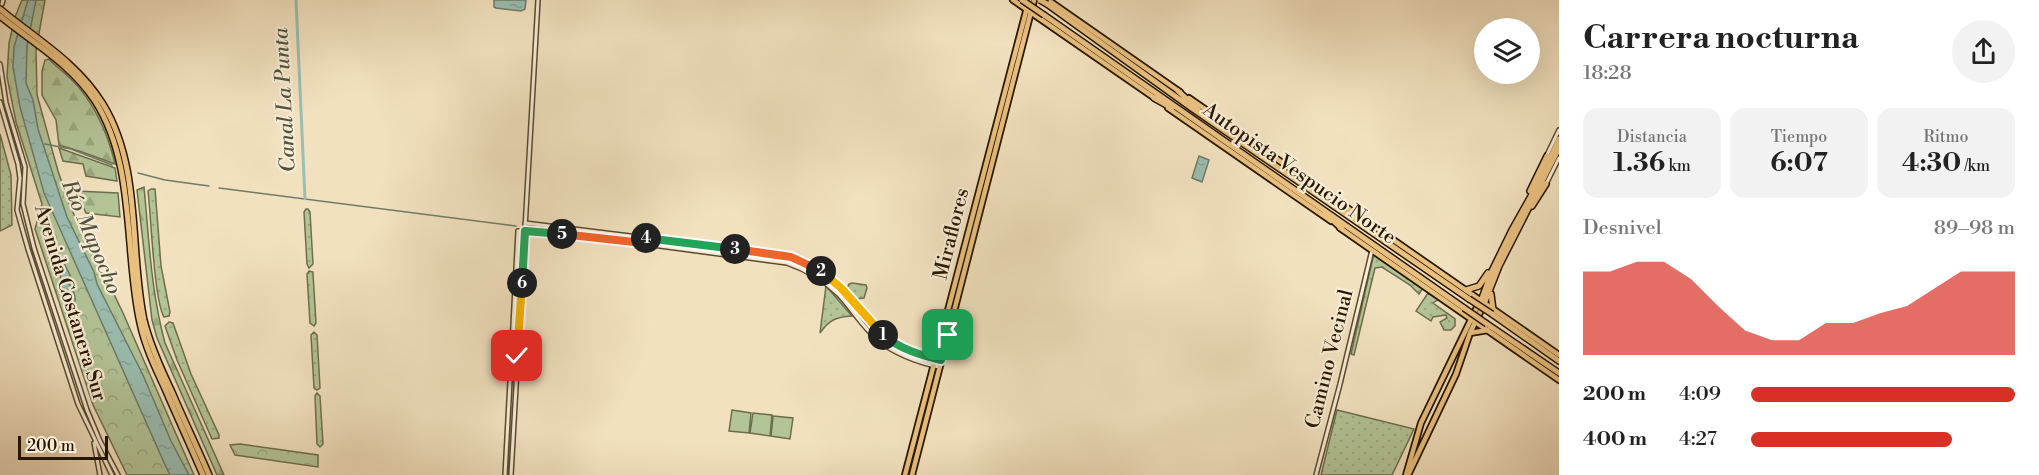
<!DOCTYPE html>
<html lang="es">
<head>
<meta charset="utf-8">
<style>
  body { margin:0; font-family:"Libre Bodoni",serif; background:#f2f2f2; color:#222; height:100vh; display:flex; flex-direction:column; font-size:22px; white-space:nowrap }
  * { box-sizing:border-box; margin:0 }
  p { font-size:20px; color:#767676 }
  .icon { flex:none; width:33px; height:33px; fill:none; stroke:currentColor; stroke-width:2; stroke-linecap:round; stroke-linejoin:round }
  .map { position:relative; flex:1; overflow:hidden }
  .details { display:flex; flex-direction:column; background:#fff; width:480px }
  .details>* { flex:none }
  .tools { position:absolute; left:1474px; top:18px; display:grid; gap:12px }
  .tools a { display:grid; place-items:center; width:66px; height:66px; border-radius:50%; background:#fff; box-shadow:0 6px 24px #0002; font-size:30px }
  .scale { position:absolute; left:18px; bottom:15px; width:90px; box-sizing:border-box; padding-left:6px; border:3px solid #281801; border-top:0; font-size:16px; line-height:21px; white-space:nowrap; color:#281801; -webkit-text-stroke:4px #f7ecd5; paint-order:stroke }
  .pin { position:absolute; display:grid; place-items:center; width:51px; height:51px; color:#fff; margin:-26px; border-radius:12px; box-shadow:0 3px 9px #0006 }
  .km { position:absolute; width:30px; height:30px; margin:-15px; border-radius:50%; background:#222; color:#fff; font-size:16px; line-height:30px; text-align:center }
  .round { display:grid; place-items:center; flex:none; width:63px; height:63px; border-radius:32px; background:#f2f2f2 }
  .summary { display:flex; align-items:center; justify-content:space-between; height:102px; padding:0 24px }
  h1 { font-size:33px; font-weight:700; line-height:45px }
  .stats { display:grid; grid-template-columns:repeat(3,1fr); gap:9px; height:102px; padding:6px 24px }
  .stats div { display:grid; align-content:center; border-radius:15px; background:#f2f2f2; text-align:center }
  .stats b { font-size:26px; font-weight:700 }
  .stats small { font-size:16px; font-weight:400 }
  .stats p { font-size:16px }
  .chart { height:168px; padding:12px 24px }
  .chart p { display:flex; justify-content:space-between }
  .chart svg { width:100%; height:108px; margin-top:6px; fill:#d93025; opacity:.7 }
  ul { padding:0 24px; list-style:none; font-size:20px }
  li { display:grid; grid-template-columns:96px 72px 1fr; align-items:center; height:45px }
  li i { height:15px; border-radius:8px; background:#d93025 }
  main { display:flex; flex:1; min-height:0 }
  .map>svg:first-child { display:block }
  .grass { fill:url(#grass-dots); stroke:#6e6e4c; stroke-width:1.5 }
  .forest { fill:url(#forest-firs); stroke:#6e6e4c; stroke-width:1.5 }
  .park { fill:url(#park-crowns); stroke:#6e6e4c; stroke-width:1.5 }
  .pitch { fill:#b3c497; stroke:#6e6e4c; stroke-width:1.5 }
  .water { fill:url(#water-ripples); stroke:#6d7c6b; stroke-width:1.5 }
  .lines { fill:none; stroke-linecap:round; stroke-linejoin:round }
  .stream { stroke:#6d7c6b; stroke-width:1.5 }
  .canal { stroke:#9bbeb1; stroke-width:3 }
  .minor-casing { stroke:#5a4a30; stroke-width:6 }
  .major-casing { stroke:#281801; stroke-width:8 }
  .highway-casing { stroke:#281801; stroke-width:8 }
  .minor { stroke:#f7ecd5; stroke-width:3 }
  .major { stroke:#e9c080; stroke-width:4.5 }
  .highway { stroke:#e9c080; stroke-width:5 }
  .highway-bridge-casing { stroke:#281801; stroke-width:8; stroke-linecap:butt }
  .highway-bridge { stroke:#e9c080; stroke-width:5 }
  .split-1-casing { stroke:#fff; stroke-width:12 }
  .split-2-casing { stroke:#fff; stroke-width:12 }
  .split-3-casing { stroke:#fff; stroke-width:12 }
  .split-4-casing { stroke:#fff; stroke-width:12 }
  .split-5-casing { stroke:#fff; stroke-width:12 }
  .split-6-casing { stroke:#fff; stroke-width:12 }
  .split-7-casing { stroke:#fff; stroke-width:12 }
  .split-1 { stroke:#22a559; stroke-width:8 }
  .split-2 { stroke:#f5b400; stroke-width:8 }
  .split-3 { stroke:#f0652b; stroke-width:8 }
  .split-4 { stroke:#22a559; stroke-width:8 }
  .split-5 { stroke:#f0652b; stroke-width:8 }
  .split-6 { stroke:#22a559; stroke-width:8 }
  .split-7 { stroke:#f5b400; stroke-width:8 }
  .labels { text-anchor:middle; dominant-baseline:central; stroke-width:4.5; stroke-linejoin:round; paint-order:stroke }
  .street-label { font-size:20px; fill:#281801; stroke:#f7ecd5 }
  .water-label { font-size:21px; font-style:italic; fill:#50523f; stroke:#f7ecd5 }
</style>
</head>
<body>
<main>
<div class="map">
<svg width="1559" height="475" viewBox="0 0 1559 475">
  <defs>
    <pattern id="grass-dots" width="8" height="8" patternUnits="userSpaceOnUse" patternTransform="scale(1.5)"><rect width="8" height="8" fill="#b3c497"/><path d="M2 2h.1M6 6h.1" fill="none" stroke="#9aa880" stroke-width="1.8" stroke-linecap="round"/></pattern>
    <pattern id="forest-firs" width="22" height="20" patternUnits="userSpaceOnUse" patternTransform="scale(1.5)"><rect width="22" height="20" fill="#b3c497"/><path d="M5 1l3.5 6h-7zM16 11l3.5 6h-7z" fill="#9aa880"/></pattern>
    <pattern id="park-crowns" width="20" height="18" patternUnits="userSpaceOnUse" patternTransform="scale(1.5)"><rect width="20" height="18" fill="#b3c497"/><path d="M2 6a3 3 0 1 1 6 0M12 15a3 3 0 1 1 6 0" fill="none" stroke="#9aa880"/></pattern>
    <pattern id="water-ripples" width="26" height="14" patternUnits="userSpaceOnUse" patternTransform="scale(1.5)"><rect width="26" height="14" fill="#9bbeb1"/><path d="M2 4q2-2 4 0t4 0M15 11q2-2 4 0t4 0" fill="none" stroke="#86a396"/></pattern>
  </defs>
  <rect width="100%" height="100%" fill="#f2e1bf"/>
  <filter id="stains"><feTurbulence type="fractalNoise" baseFrequency=".00333" numOctaves="4"/><feColorMatrix values="0 0 0 0 .2 0 0 0 0 .09 0 0 0 0 .02 0 0 0 .5 -.17"/></filter>
  <radialGradient id="worn" r=".72"><stop offset=".6" stop-color="#630" stop-opacity="0"/><stop offset="1" stop-color="#630" stop-opacity=".3"/></radialGradient>
  <!-- grass -->
  <path class="grass" d="M1027,12L1029,13L956,299L952,298Z
    M0,134L11,175L12,225L0,231Z
    M151,189H155L161,266L170,312L169,316L164,317C154,300 151,216 148,191Z
    M306,209H308L310,212L313,264L309,268L307,264L304,212Z
    M543,226L643,239L642,242L543,230Z
    M645,239L747,252V255L645,242Z
    M520,253L522,255L516,358L514,360Z
    M750,253L798,261L818,271L817,274L797,265L750,256Z
    M1374,253L1423,288L1419,294L1410,285L1382,267L1375,268L1354,355L1351,354Z
    M309,271L313,272V274L316,323L314,326L310,323L307,274Z
    M822,273C860,306 871,339 922,357L921,360C903,354 886,345 872,332C853,313 842,293 820,276Z
    M852,283L866,285L867,288L864,298L856,299L847,288L849,284Z
    M826,286L852,316C836,317 829,320 820,333Z
    M1428,293L1439,299L1433,303L1455,319V326L1451,330H1444L1440,322L1447,318L1446,315L1433,317L1431,321L1416,311Z
    M169,322L173,323L191,374L219,435V438L212,439L177,360L165,326Z
    M314,332L317,335L320,388L317,390L314,388L311,335Z
    M317,393L320,396L323,444L320,447L317,444L315,396Z
    M1337,410L1414,429L1392,475H1321Z"/>
  <!-- forest -->
  <path class="forest" d="M49,59C55,66 63,71 70,78C93,100 108,133 115,164L82,152L59,145L56,120L42,95V71L45,60Z
    M59,148L115,168L117,181L86,176L83,164L63,161Z
    M144,187C149,239 151,292 165,343L224,475H217L157,338L152,320L137,190Z
    M76,191L118,193L120,217L86,213Z"/>
  <!-- park -->
  <path class="park" d="M22,0H45L36,50L37,95L58,171L70,206L102,275L109,284L123,313L194,475H127L93,405L35,229L42,204L16,122L7,77L9,43L15,17Z
    M240,444L318,455V467L235,455L230,445Z"/>
  <!-- pitch -->
  <path class="pitch" d="M732,410L751,413L749,433L729,431Z
    M753,413L772,415L770,436L750,433Z
    M773,416L793,418L790,439L771,436Z"/>
  <!-- water -->
  <path class="water" d="M28,0H36L27,46L26,83L33,100L38,129L67,217L94,272L97,284L143,375L171,441L189,475H170L166,467L44,193L20,107L13,67L14,47Z
    M494,0H526L525,9L521,11L496,8L494,7Z
    M1199,156L1209,160L1202,182L1192,178Z
    M50,233L53,234L55,246L70,275L67,281C74,291 77,296 74,308H66V301L63,299L60,273L54,269C52,257 45,246 48,234Z"/>
  <g class="lines">
    <!-- stream -->
    <path class="stream" d="M45,144L71,149L112,165
      M138,173L165,180L209,186
      M219,188L516,226"/>
    <!-- canal -->
    <path class="canal" d="M296,0L305,199"/>
    <!-- minor casing -->
    <g class="minor-casing">
      <path id="minor" d="M2,4L3,0
        M0,64L6,103L25,167L23,204L34,248L87,410L100,441L118,475
        M0,102L18,164L20,178L17,210L28,249L78,404L112,475
        M1547,155L1559,130
        M1546,184L1559,158
        M525,223L776,254C843,267 842,305 888,339C902,350 918,354 935,359
        M94,443L100,475
        M505,475L518,231L585,236L787,263C807,270 824,280 839,295C853,310 863,328 879,341C897,355 917,362 939,367
        M511,475L538,0
        M1316,475L1340,384L1372,250"/>
    </g>
    <!-- major casing -->
    <g class="major-casing">
      <path id="major" d="M1013,0L1156,99
        M1048,0L1180,92
        M1189,98L1559,355
        M1168,108L1331,221
        M1340,228L1559,380
        M1470,333L1488,330
        M1409,473L1456,374L1470,333L1483,306
        M905,475L1029,0
        M912,475L1034,0
        M1406,475L1421,423L1479,303"/>
    </g>
    <!-- highway casing -->
    <g class="highway-casing">
      <path id="highway" d="M1047,4L1193,109L1469,299
        M0,9C36,39 77,62 103,104C142,168 129,249 144,320C150,345 161,369 172,392C184,420 197,447 209,475
        M1044,15L1464,308
        M0,16C33,43 71,64 95,101C136,165 124,251 140,323C145,347 156,369 166,391C178,419 191,447 203,475
        M1178,91L1198,109
        M1154,98L1172,108
        M1530,191L1547,156
        M1532,206L1546,184
        M1325,213L1342,229
        M1348,213L1366,221
        M1466,290L1479,286L1488,273
        M1491,294L1493,310
        M1481,301L1491,273L1512,230L1539,182L1559,139
        M1484,304L1499,266L1559,148
        M1492,314L1559,361
        M1487,324L1559,373"/>
    </g>
    <!-- minor -->
    <use href="#minor" class="minor"/>
    <!-- major -->
    <use href="#major" class="major"/>
    <!-- highway -->
    <use href="#highway" class="highway"/>
    <!-- highway-bridge casing -->
    <g class="highway-bridge-casing">
      <path id="highway-bridge" d="M1022,0L1044,15
        M1040,0L1047,4
        M1469,299L1492,314
        M1464,308L1487,324"/>
    </g>
    <!-- highway-bridge -->
    <use href="#highway-bridge" class="highway-bridge"/>
  </g>
  <g class="lines">
    <!-- split-1 casing -->
    <g class="split-1-casing">
      <path id="split-1" d="M883,335C900,349 920,355 941,360L948,335"/>
    </g>
    <!-- split-2 casing -->
    <g class="split-2-casing">
      <path id="split-2" d="M821,271L841,288L883,335"/>
    </g>
    <!-- split-3 casing -->
    <g class="split-3-casing">
      <path id="split-3" d="M735,249L791,257L821,271"/>
    </g>
    <!-- split-4 casing -->
    <g class="split-4-casing">
      <path id="split-4" d="M646,238L735,249"/>
    </g>
    <!-- split-5 casing -->
    <g class="split-5-casing">
      <path id="split-5" d="M562,234L643,243L644,237L646,238"/>
    </g>
    <!-- split-6 casing -->
    <g class="split-6-casing">
      <path id="split-6" d="M522,283L525,231L562,234"/>
    </g>
    <!-- split-7 casing -->
    <g class="split-7-casing">
      <path id="split-7" d="M517,356L522,283"/>
    </g>
    <!-- split-1 -->
    <use href="#split-1" class="split-1"/>
    <!-- split-2 -->
    <use href="#split-2" class="split-2"/>
    <!-- split-3 -->
    <use href="#split-3" class="split-3"/>
    <!-- split-4 -->
    <use href="#split-4" class="split-4"/>
    <!-- split-5 -->
    <use href="#split-5" class="split-5"/>
    <!-- split-6 -->
    <use href="#split-6" class="split-6"/>
    <!-- split-7 -->
    <use href="#split-7" class="split-7"/>
  </g>
  <g class="labels">
    <!-- street labels -->
    <g class="street-label">
      <text transform="translate(1299 174) rotate(35)">Autopista Vespucio Norte</text>
      <text transform="translate(952 234) rotate(-76)">Miraflores</text>
      <text transform="translate(70 303) rotate(73)">Avenida Costanera Sur</text>
      <text transform="translate(1330 359) rotate(-76)">Camino Vecinal</text>
    </g>
    <!-- water labels -->
    <g class="water-label">
      <text transform="translate(285 100) rotate(-93)">Canal La Punta</text>
      <text transform="translate(91 237) rotate(67)">Río Mapocho</text>
    </g>
  </g>
  <rect width="100%" height="100%" filter="url(#stains)"/>
  <rect width="100%" height="100%" fill="url(#worn)"/>
</svg>
<div class="tools">
<a><svg class="icon" aria-label="layers" viewBox="0 0 24 24"><path d="M12 4l9 5-9 5-9-5zM3 14l9 5 9-5"/></svg></a>
</div>
<div class="scale">200 m</div>
<div class="pin" style="left:948px;top:335px;background:#1e9e55"><svg class="icon" aria-label="arrive" viewBox="0 0 24 24"><path d="M6 21V4h12l-3 4 3 4H6"/></svg></div>
<div class="pin" style="left:517px;top:356px;background:#d93025"><svg class="icon" aria-label="check" viewBox="0 0 24 24"><path d="M5 12l5 5 9-10"/></svg></div>
<b class="km" style="left:883px;top:335px">1</b>
<b class="km" style="left:821px;top:271px">2</b>
<b class="km" style="left:735px;top:249px">3</b>
<b class="km" style="left:646px;top:238px">4</b>
<b class="km" style="left:562px;top:234px">5</b>
<b class="km" style="left:522px;top:283px">6</b>
</div>
<section class="details">
<div class="summary"><div><h1>Carrera nocturna</h1><p>18:28</p></div><a class="round"><svg class="icon" aria-label="share" viewBox="0 0 24 24"><path d="M12 15V3M7 8l5-5 5 5M5 13v7h14v-7"/></svg></a></div>
<div class="stats">
<div><p>Distancia</p><b>1.36<small> km</small></b></div>
<div><p>Tiempo</p><b>6:07</b></div>
<div><p>Ritmo</p><b>4:30<small> /km</small></b></div>
</div>
<div class="chart"><p><span>Desnivel</span>89–98 m</p>
<svg viewBox="0 0 160 44" preserveAspectRatio="none"><path d="M0 44V10L10 10L20 6L30 6L40 13L50 24L60 34L70 38L80 38L90 31L100 31L110 27L120 24L130 17L140 10L150 10L160 10V44z"/></svg>
</div>
<ul>
<li><b>200 m</b>4:09<i style="width:100%"></i></li>
<li><b>400 m</b>4:27<i style="width:76%"></i></li>
</ul>
</section>
</main>
</body>
</html>
